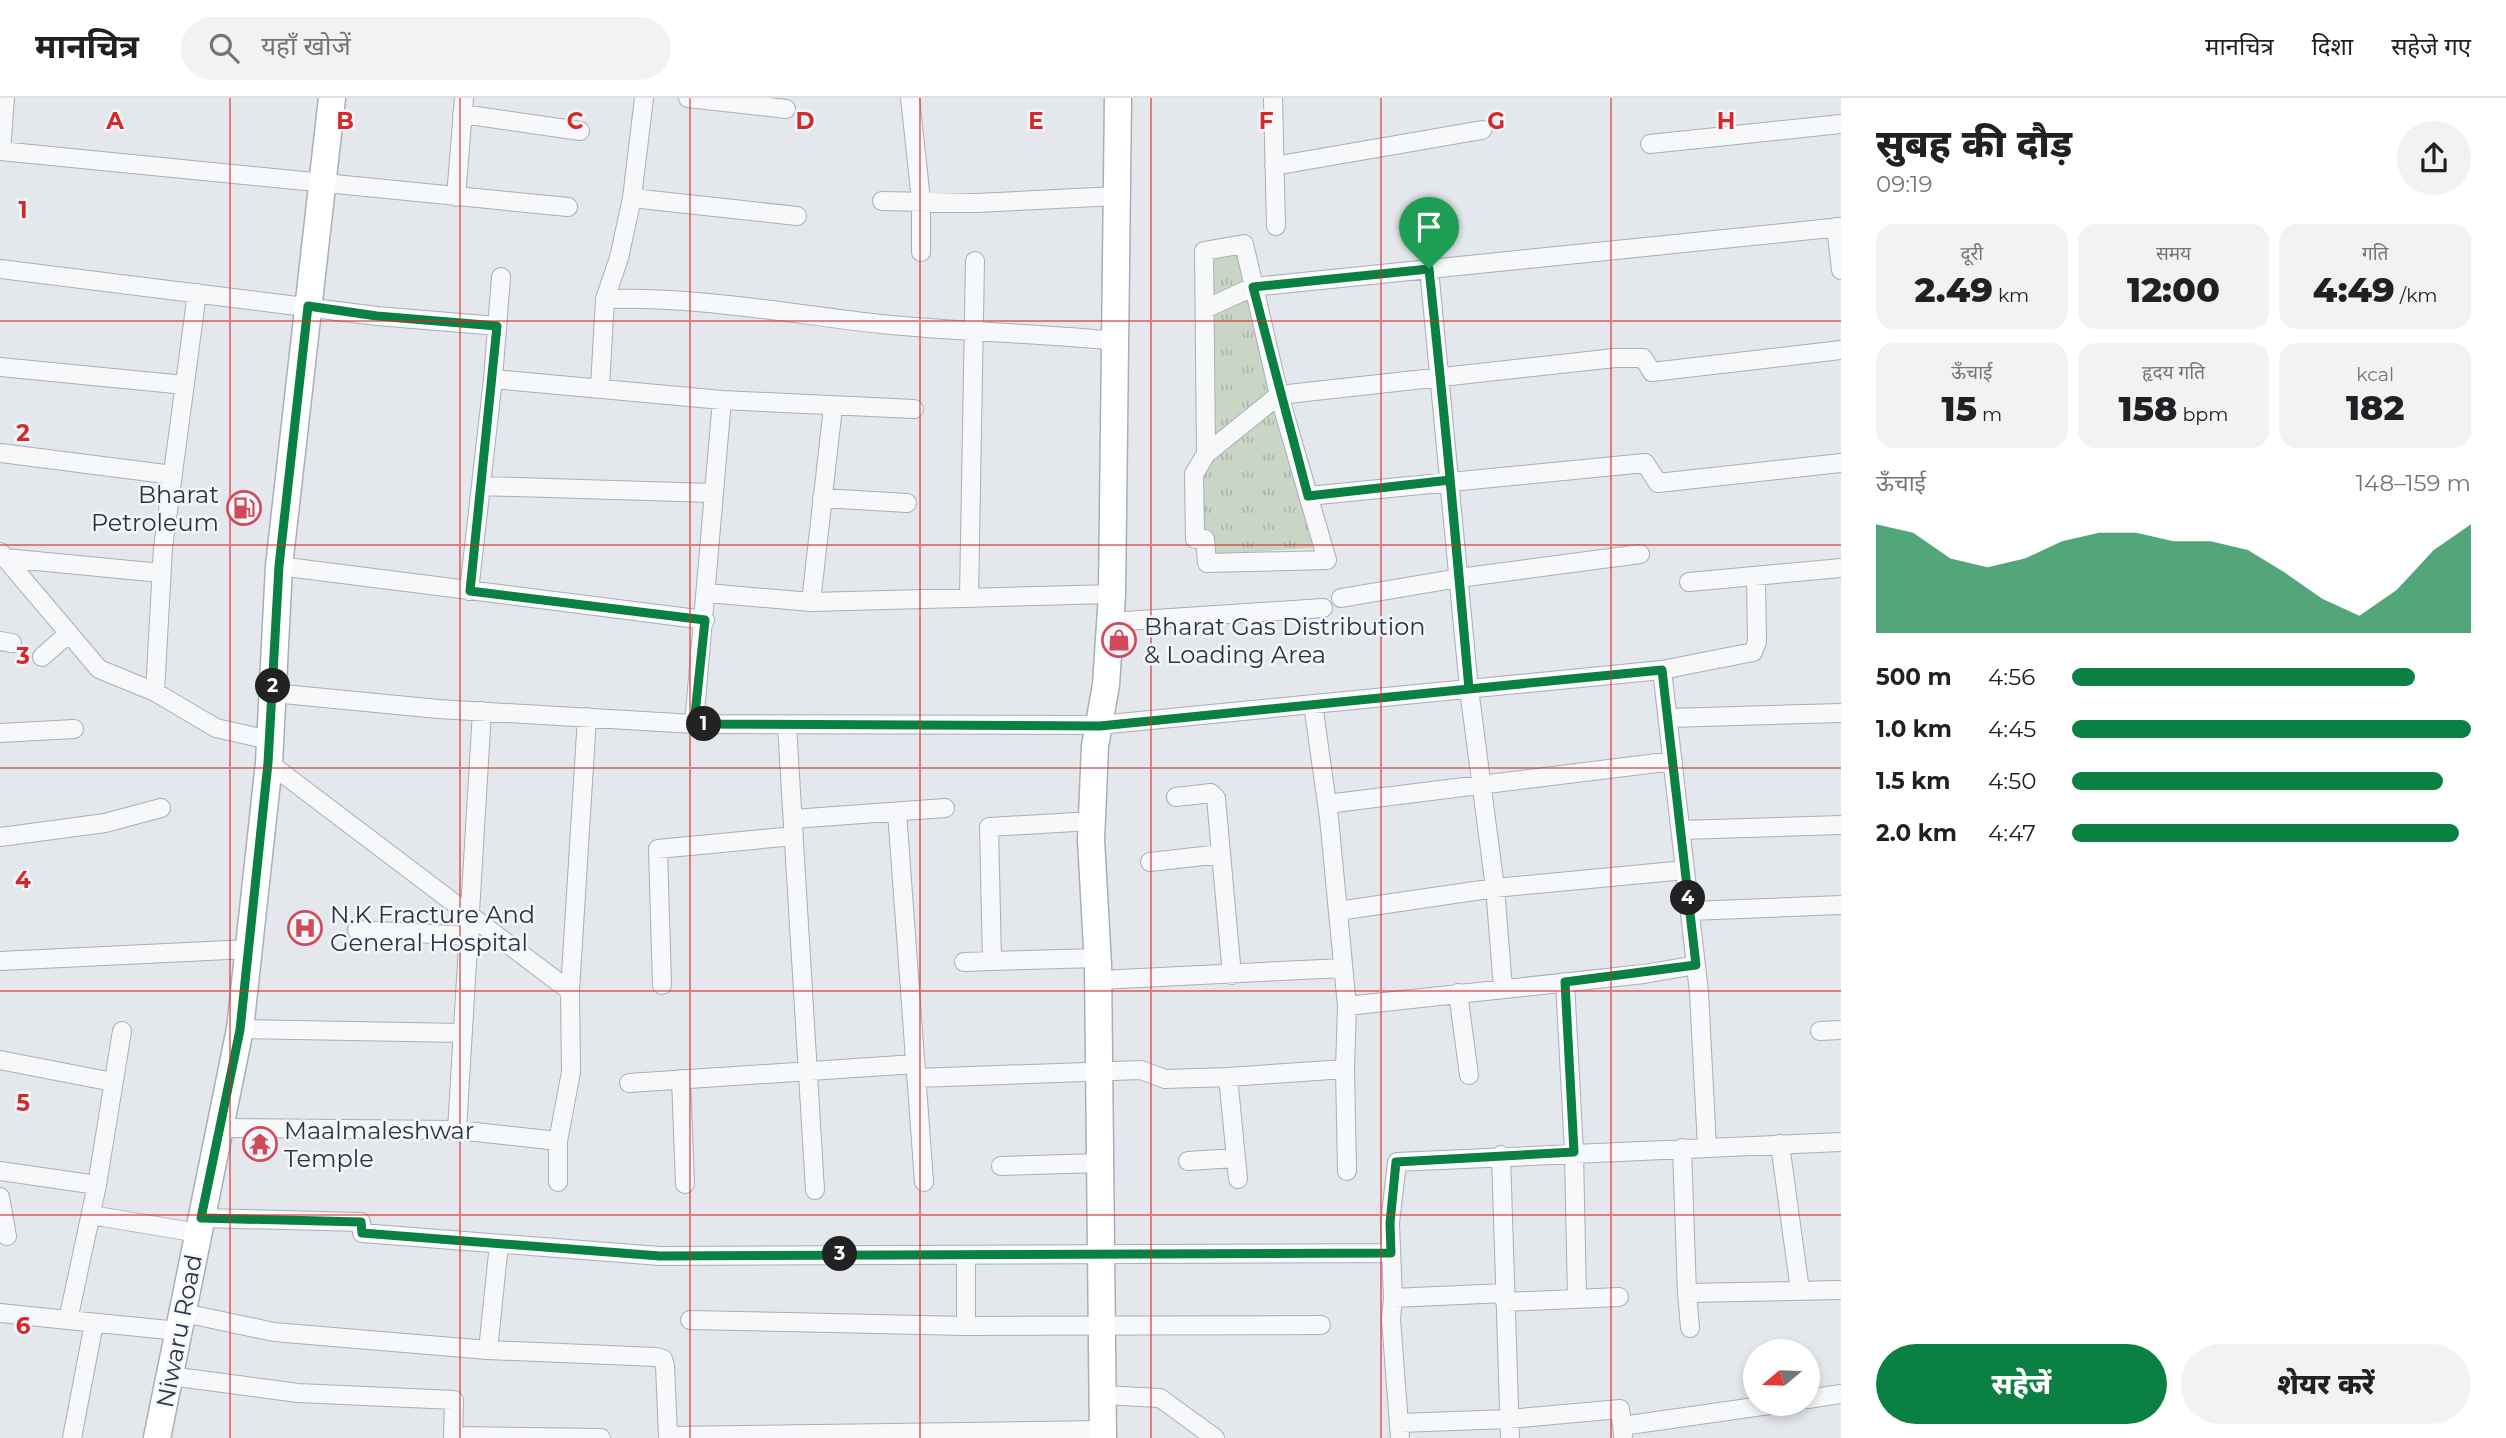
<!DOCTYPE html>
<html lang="hi">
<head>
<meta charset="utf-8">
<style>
  body { margin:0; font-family:Montserrat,"Noto Sans Devanagari",sans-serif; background:#f2f2f2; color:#202124; height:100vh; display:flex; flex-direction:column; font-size:26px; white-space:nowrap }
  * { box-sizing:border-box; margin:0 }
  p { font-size:23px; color:#757577 }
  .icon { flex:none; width:38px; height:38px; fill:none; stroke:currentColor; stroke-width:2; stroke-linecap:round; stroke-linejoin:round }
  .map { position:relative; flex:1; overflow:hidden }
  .drawer { display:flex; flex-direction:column; background:#fff; width:665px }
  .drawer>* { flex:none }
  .needle { width:46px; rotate:251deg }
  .controls { position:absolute; left:1743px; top:1241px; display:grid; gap:14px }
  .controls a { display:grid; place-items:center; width:77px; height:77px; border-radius:50%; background:#fff; box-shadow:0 4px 10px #0003; font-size:35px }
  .pin { position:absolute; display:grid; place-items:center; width:60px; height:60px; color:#fff; margin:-72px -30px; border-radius:50% 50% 50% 0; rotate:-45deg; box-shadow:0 0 7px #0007 }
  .pin .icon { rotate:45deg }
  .km { position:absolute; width:35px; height:35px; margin:-18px; border-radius:50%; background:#222; color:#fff; font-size:19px; line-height:35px; text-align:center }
  .round { display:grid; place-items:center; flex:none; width:74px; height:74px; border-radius:37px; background:#f2f2f2 }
  .head { display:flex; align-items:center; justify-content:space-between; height:119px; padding:0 35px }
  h1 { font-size:38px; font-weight:800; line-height:52px }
  .figures { display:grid; grid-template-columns:repeat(3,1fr); gap:10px; height:119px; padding:7px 35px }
  .figures div { display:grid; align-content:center; border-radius:18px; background:#f2f2f2; text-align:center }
  .figures b { font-size:35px; font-weight:800 }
  .figures small { font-size:19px; font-weight:400 }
  .figures p { font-size:19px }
  .chart { height:196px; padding:14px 35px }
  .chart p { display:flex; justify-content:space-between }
  .chart svg { width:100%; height:126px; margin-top:7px; fill:#0b8043; opacity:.7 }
  .button { display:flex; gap:14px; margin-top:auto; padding:14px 35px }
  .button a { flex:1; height:80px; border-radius:42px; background:#0b8043; color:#fff; font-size:28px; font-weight:800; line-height:80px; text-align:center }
  .button a+a { background:#f2f2f2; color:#202124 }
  ul { padding:0 35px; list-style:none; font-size:23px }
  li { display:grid; grid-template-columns:112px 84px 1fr; align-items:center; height:52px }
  li i { height:18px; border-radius:9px; background:#0b8043 }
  header { display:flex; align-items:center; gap:42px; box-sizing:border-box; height:98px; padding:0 35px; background:#fff; border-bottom:2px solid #e0e0e0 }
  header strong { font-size:33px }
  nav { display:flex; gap:38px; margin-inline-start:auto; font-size:24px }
  .search { width:490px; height:63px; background:#f2f2f2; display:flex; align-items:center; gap:18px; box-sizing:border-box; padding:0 24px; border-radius:38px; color:#757577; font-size:26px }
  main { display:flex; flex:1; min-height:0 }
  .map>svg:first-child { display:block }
  .park { fill:url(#park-tufts) }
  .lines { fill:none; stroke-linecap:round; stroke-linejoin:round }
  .street-casing { stroke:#a9aeb7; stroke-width:20 }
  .secondary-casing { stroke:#a9aeb7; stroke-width:29 }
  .street { stroke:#f7f8fa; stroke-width:18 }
  .secondary { stroke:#fff; stroke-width:26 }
  .route-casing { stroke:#fff; stroke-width:14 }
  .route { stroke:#0b8043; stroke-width:9 }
  .grid { fill:none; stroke:#d62828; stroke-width:2; stroke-opacity:0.55 }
  .labels { text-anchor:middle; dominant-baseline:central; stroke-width:5; stroke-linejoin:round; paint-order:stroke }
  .poi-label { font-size:24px; fill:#2b3445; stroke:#f4f6f9; text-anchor:start }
  .street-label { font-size:24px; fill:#2b3445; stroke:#f4f6f9 }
  .grid-label { font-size:23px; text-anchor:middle; font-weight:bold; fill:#d62828; stroke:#f4f6f9; stroke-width:5; stroke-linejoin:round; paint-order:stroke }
</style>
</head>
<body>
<header>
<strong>मानचित्र</strong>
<div class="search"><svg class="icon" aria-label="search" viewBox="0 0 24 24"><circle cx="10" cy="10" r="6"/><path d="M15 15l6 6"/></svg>यहाँ खोजें</div>
<nav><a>मानचित्र</a><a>दिशा</a><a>सहेजे गए</a></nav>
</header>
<main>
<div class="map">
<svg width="1841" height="1340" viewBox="0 0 1841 1340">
  <defs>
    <pattern id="park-tufts" width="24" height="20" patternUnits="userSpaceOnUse" patternTransform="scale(1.75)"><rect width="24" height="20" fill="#c9d6c5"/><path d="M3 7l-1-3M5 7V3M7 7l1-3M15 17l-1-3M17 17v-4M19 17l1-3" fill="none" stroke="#adb8ab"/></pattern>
  </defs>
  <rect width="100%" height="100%" fill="#e4e7ec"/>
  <!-- park -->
  <path class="park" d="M1242,152L1272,294L1209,343V157Z
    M1276,303L1313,450L1211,456L1199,435L1200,376L1210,359Z"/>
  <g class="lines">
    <!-- street casing -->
    <g class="street-casing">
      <path id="street" d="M688,0L786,11
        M910,0L921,102V154
        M1273,0L1276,128
        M462,16L580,33
        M1650,46L1841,26
        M0,53L568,109
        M1,53L5,0
        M1274,68L1482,32
        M456,99L464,0
        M632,100L797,118
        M882,103L977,105L1117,98
        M1836,129L1841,172
        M0,171L377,218L497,228
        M1429,171L1469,591L1495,790L1503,890
        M197,195L163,450L155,594L216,630L269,642
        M605,201C697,198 790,216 881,226C959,234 1037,235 1115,243
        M1205,211L1253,189L1841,129
        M0,269L185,287
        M493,281L722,302L914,311
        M600,289L605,201L619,160L632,100L644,0
        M0,355L173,377
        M1206,356L1204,153L1244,146L1279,297L1327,462L1207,465L1205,441H1195L1194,376L1206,356L1279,297L1615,260H1643L1652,274L1841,252
        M481,388L712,395
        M1308,398L1645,365L1658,385L1841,365
        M822,400L907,405
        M0,454L99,571L155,594
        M5,460L161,475
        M279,468L705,522
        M1689,484L1841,470
        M469,493L493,281L501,179
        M707,495L811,504L1112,496
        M969,499L975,163
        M1341,500L1459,480L1640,456
        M811,504L833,309
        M1110,524L1323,510
        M0,543L12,545
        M42,559L69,535
        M1662,572L1753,554L1757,544L1756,479
        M273,595L438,611L694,626L1099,627L1662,572L1699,894L1707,1049
        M1313,606L1329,720L1347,908
        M482,613L457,1032L558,1043L571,974L570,893L587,619
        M1668,620L1841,615
        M694,626L722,302
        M787,628L815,1092
        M0,635L74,631
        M269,665L570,893
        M1176,699L1211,695L1216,700L1232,877
        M1327,706L1673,663
        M897,714L924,1084
        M793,721L945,710
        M1092,723L989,729L992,863L1098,860
        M1681,732L1841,727
        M0,739L105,725L161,710
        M1150,764L1221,756
        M1338,813L1495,790L1685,772
        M1690,813L1841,807
        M357,832L470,838
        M0,863L249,851
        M964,864L992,863
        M1099,882L1343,870
        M1565,884L1574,1054L1577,1200
        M662,887L658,751L794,738
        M1458,895L1469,977
        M240,931L462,935
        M122,933L97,1087L68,1222L179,1233
        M1820,933L1841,932
        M0,962L113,984
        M1345,971L1347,1073
        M916,980L1141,972L1165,981L1228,979
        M681,981L685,1086
        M629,985L915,966
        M218,1030L457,1032
        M1780,1046L1800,1193
        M1682,1050L1687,1195L1841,1192
        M1501,1057L1510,1340
        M1188,1063L1235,1060
        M1001,1068L1100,1065
        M0,1073L97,1087
        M1238,1081L1228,979L1345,971L1347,908L1644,876L1696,867
        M558,1084V1043
        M0,1099L7,1138
        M91,1117L198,1135
        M201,1120L361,1124L362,1135L660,1158L1391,1155
        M966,1157V1228
        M1687,1195L1690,1230
        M1393,1200L1505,1195
        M1505,1204L1619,1199
        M0,1215L68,1222
        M184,1215L274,1234L488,1252L656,1259L663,1261L665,1268L668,1338L1103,1332
        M690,1222L966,1228L1321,1227
        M488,1252L499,1146
        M170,1278L298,1295L454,1302L453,1340
        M1103,1297L1160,1300L1215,1340
        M1808,1301L1841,1296
        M1399,1325L1509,1321L1620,1311L1622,1328
        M1623,1337L1622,1328L1776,1306
        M454,1338L601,1340
        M72,1340L94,1225
        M1400,1340L1391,1221L1393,1200L1390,1125L1397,1064L1841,1044"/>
    </g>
    <!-- secondary casing -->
    <g class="secondary-casing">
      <path id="secondary" d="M157,1340L240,931L269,665L279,468L332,0
        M1103,1340L1098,867L1091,742L1095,648L1106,587L1112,496L1118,0"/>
    </g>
    <!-- street -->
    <use href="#street" class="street"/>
    <!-- secondary -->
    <use href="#secondary" class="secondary"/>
  </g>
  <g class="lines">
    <!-- route casing -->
    <g class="route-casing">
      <path id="route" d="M1429,171C1444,311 1457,451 1469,591L1100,628L694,626L705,522L470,493L497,228L377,218L308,208L279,468L268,665L240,932L201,1120L361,1124L362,1135L660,1158L1391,1155L1390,1125L1396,1064L1574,1054L1565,884L1696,867L1662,572L1469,591L1450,382L1308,398L1253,189L1429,171"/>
    </g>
    <!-- route -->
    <use href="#route" class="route"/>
  </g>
  <!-- grid -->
  <path class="grid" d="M230,0V1340M460,0V1340M690,0V1340M920,0V1340M1151,0V1340M1381,0V1340M1611,0V1340M0,223H1841M0,447H1841M0,670H1841M0,893H1841M0,1117H1841"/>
  <!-- icons -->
  <defs>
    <g id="fuel-ring" transform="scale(1.75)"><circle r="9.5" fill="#f4f6f9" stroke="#d1495b" stroke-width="1.5"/><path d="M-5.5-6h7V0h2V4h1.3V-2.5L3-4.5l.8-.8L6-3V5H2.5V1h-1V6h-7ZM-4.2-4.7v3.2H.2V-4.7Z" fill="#d1495b"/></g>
    <g id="shop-ring" transform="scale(1.75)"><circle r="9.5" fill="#f4f6f9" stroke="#d1495b" stroke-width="1.5"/><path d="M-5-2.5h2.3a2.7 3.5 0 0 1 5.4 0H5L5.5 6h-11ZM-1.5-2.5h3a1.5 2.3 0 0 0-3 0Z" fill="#d1495b"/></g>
    <g id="hospital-ring" transform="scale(1.75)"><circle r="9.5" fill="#f4f6f9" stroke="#d1495b" stroke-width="1.5"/><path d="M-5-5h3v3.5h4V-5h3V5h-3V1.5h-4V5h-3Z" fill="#d1495b"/></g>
    <g id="temple-ring" transform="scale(1.75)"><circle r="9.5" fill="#f4f6f9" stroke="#d1495b" stroke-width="1.5"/><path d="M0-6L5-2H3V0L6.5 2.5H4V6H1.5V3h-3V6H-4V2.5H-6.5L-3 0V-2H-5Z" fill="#d1495b"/></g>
  </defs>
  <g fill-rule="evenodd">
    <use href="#fuel-ring" x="244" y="410"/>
    <use href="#shop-ring" x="1119" y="542"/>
    <use href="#hospital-ring" x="305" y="830"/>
    <use href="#temple-ring" x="260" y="1046"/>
  </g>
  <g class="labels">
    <!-- poi labels -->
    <g class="poi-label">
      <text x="219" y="396" text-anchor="end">Bharat<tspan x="219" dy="28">Petroleum</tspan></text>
      <text x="1144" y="528">Bharat Gas Distribution<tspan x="1144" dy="28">&amp; Loading Area</tspan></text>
      <text x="330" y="816">N.K Fracture And<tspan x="330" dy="28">General Hospital</tspan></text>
      <text x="284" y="1032">Maalmaleshwar<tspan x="284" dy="28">Temple</tspan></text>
    </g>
    <!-- street labels -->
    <g class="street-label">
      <text transform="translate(179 1233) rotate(-79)">Niwaru Road</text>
    </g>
  </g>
  <g class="grid-label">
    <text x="115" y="31">A</text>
    <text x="345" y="31">B</text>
    <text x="575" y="31">C</text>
    <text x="805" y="31">D</text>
    <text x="1036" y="31">E</text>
    <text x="1266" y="31">F</text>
    <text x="1496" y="31">G</text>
    <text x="1726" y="31">H</text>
    <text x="23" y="120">1</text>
    <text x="23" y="343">2</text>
    <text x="23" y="566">3</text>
    <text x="23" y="790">4</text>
    <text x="23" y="1013">5</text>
    <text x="23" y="1236">6</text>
  </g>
</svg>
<div class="controls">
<a><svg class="needle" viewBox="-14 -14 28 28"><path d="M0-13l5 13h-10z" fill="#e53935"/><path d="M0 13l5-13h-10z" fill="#757577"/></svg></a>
</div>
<div class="pin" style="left:1429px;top:171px;background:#1e9e55"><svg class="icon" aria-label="arrive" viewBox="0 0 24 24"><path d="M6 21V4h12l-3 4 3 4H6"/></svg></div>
<b class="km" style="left:704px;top:626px">1</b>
<b class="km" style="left:273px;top:588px">2</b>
<b class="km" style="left:840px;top:1156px">3</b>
<b class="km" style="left:1688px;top:800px">4</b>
</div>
<section class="drawer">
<div class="head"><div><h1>सुबह की दौड़</h1><p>09:19</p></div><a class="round"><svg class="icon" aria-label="share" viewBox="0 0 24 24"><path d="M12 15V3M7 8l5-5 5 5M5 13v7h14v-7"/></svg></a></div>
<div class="figures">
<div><p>दूरी</p><b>2.49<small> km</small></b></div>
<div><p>समय</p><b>12:00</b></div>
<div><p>गति</p><b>4:49<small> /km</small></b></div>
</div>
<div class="figures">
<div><p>ऊँचाई</p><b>15<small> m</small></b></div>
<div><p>हृदय गति</p><b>158<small> bpm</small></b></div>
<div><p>kcal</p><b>182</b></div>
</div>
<div class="chart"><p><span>ऊँचाई</span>148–159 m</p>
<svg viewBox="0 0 160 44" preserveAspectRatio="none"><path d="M0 44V6L10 9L20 18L30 21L40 18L50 12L60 9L70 9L80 12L90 12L100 15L110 23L120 32L130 38L140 29L150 15L160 6V44z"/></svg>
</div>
<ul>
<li><b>500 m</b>4:56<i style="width:86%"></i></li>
<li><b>1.0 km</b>4:45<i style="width:100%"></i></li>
<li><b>1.5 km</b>4:50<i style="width:93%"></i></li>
<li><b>2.0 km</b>4:47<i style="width:97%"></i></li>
</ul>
<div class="button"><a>सहेजें</a><a>शेयर करें</a></div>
</section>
</main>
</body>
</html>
